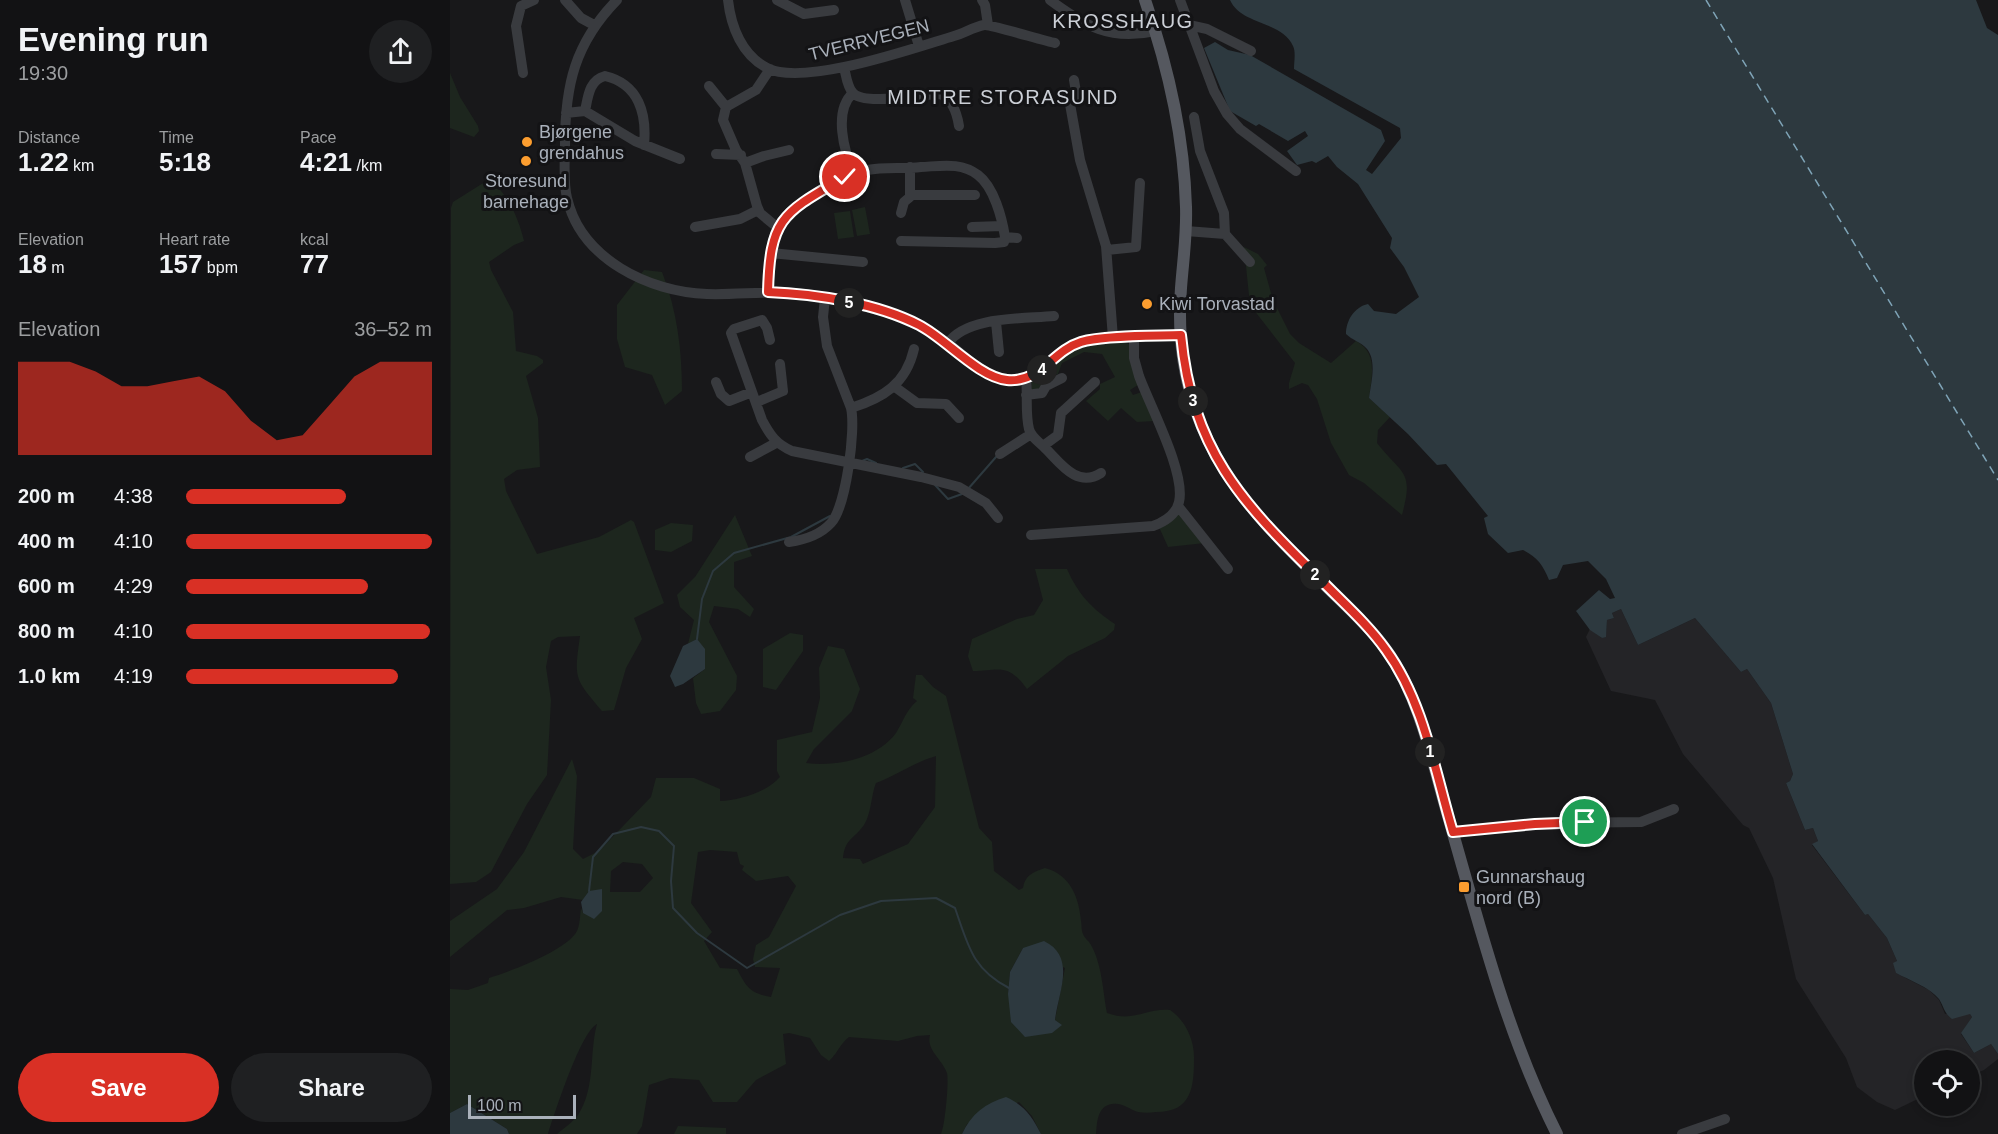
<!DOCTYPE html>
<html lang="en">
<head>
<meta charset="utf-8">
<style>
  body { margin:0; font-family:Helvetica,sans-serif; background:#1f2022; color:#f1f3f6; height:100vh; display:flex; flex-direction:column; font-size:22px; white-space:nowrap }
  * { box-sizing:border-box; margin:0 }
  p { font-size:20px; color:#9c9ea0 }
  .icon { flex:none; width:33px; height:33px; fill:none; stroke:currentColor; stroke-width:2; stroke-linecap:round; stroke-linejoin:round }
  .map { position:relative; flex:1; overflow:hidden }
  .drawer { display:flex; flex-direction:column; background:#121214; width:450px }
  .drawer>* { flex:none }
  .tools { position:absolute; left:1464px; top:1050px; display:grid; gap:12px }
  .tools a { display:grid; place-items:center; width:66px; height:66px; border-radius:50%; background:#121214; box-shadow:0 3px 9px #0003,0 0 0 2px #313234; font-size:30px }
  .scale { position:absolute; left:18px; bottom:15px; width:108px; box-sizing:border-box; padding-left:6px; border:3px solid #aab1bb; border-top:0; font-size:16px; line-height:21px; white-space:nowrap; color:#aab1bb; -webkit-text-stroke:4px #131315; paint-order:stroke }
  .pin { position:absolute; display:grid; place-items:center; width:51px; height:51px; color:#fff; margin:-26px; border:3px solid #fff; border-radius:50%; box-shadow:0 2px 6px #0007 }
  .km { position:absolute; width:30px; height:30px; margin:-15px; border-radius:50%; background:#222; color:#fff; font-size:16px; line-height:30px; text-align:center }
  .round { display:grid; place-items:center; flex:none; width:63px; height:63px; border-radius:32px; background:#1f2022 }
  .headline { display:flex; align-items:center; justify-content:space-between; height:102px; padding:0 18px }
  h1 { font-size:33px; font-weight:800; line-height:45px }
  .figures { display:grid; grid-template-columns:repeat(3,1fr); gap:9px; height:102px; padding:6px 18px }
  .figures div { display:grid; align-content:center }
  .figures b { font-size:26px; font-weight:800 }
  .figures small { font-size:16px; font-weight:400 }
  .figures p { font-size:16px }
  .chart { height:168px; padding:12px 18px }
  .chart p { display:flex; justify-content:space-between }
  .chart svg { width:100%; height:108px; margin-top:6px; fill:#d93025; opacity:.7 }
  .primary-button { display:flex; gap:12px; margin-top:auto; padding:12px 18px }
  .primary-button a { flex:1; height:69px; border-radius:36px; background:#d93025; color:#fff; font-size:24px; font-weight:800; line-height:69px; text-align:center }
  .primary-button a+a { background:#1f2022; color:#f1f3f6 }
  ul { padding:0 18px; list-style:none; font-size:20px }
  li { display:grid; grid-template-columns:96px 72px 1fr; align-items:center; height:45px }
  li i { height:15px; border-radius:8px; background:#d93025 }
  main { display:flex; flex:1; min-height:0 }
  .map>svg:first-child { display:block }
  .built { fill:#242427 }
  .green { fill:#1d261e; fill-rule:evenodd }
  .water { fill:#2d393f }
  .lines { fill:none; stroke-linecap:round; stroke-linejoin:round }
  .stream { stroke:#2d393f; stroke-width:2 }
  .ferry { stroke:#7fa4b7; stroke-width:1.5; stroke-dasharray:8 6; stroke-linecap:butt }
  .minor { stroke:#393b3f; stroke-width:10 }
  .major { stroke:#55585f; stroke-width:12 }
  .route-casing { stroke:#fff; stroke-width:12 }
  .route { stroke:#d93025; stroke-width:8 }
  .poi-dot { fill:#fb9d2f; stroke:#131315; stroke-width:2 }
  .labels { text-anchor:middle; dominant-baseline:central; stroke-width:6; stroke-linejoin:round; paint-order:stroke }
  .street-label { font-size:18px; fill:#aab1bb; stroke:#131315 }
  .poi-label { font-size:18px; fill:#aab1bb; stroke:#131315; text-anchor:start }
  .neighbourhood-label { font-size:20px; letter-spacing:1.5px; fill:#cbcfd6; stroke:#131315 }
</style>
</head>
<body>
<main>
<section class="drawer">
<div class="headline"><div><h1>Evening run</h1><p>19:30</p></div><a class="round"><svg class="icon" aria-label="share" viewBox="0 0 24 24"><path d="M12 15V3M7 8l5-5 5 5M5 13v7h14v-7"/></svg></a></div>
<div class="figures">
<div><p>Distance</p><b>1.22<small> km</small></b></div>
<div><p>Time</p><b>5:18</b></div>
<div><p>Pace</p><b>4:21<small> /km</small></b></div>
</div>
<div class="figures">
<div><p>Elevation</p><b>18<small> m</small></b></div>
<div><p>Heart rate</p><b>157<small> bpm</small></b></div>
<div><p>kcal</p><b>77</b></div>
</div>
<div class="chart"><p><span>Elevation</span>36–52 m</p>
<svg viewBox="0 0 160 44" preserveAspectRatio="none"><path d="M0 44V6L10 6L20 6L30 10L40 16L50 16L60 14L70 12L80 18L90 30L100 38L110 36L120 24L130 12L140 6L150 6L160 6V44z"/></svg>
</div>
<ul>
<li><b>200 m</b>4:38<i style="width:65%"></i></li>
<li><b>400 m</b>4:10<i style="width:100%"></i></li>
<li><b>600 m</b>4:29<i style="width:74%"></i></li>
<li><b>800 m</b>4:10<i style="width:99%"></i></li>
<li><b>1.0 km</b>4:19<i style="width:86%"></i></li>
</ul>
<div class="primary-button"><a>Save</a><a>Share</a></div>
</section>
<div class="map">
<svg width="1548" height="1134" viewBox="0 0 1548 1134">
  <rect width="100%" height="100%" fill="#18181a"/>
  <!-- built -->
  <path class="built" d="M1171,609L1188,645L1245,618L1291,672L1297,669L1321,703L1343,774L1340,781L1336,783L1355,830L1363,828L1368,841L1362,845L1415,915L1418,914L1437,938L1447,961L1446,973L1479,990L1489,1000L1495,1014H1520L1522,1017L1511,1034L1524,1053L1541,1044L1548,1054V1059L1534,1070L1520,1076V1060H1474V1096L1445,1110L1427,1102L1407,1087L1396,1058L1346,979L1323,878L1299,828L1293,825L1233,754L1205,700L1161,691L1136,637L1140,629L1152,638L1156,634L1157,620L1164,618L1162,613Z"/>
  <!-- green -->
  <path class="green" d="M0,73L10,97L28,126L29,131L24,137L0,128Z
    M38,180C58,191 69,220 74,241L64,245L39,262L41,270L63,312L66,351L87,356L93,360V363L76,376L88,418L90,467L67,470L54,479L56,491L87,554L149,537L181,520L184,522L214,603L184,618L192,639L176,668L164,710L152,711C124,678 124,679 130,636L108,637L101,641L96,667L101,700L97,775L77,804L41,872L26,882L0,884L1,208L3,202Z
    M415,207L420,234L407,236L402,210Z
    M400,211L404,237L388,239L384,213Z
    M794,247L808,254L817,265L814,268L823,300L840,334L849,343L881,363L906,341C928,353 922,376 919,398L940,417L928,430L927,443C953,476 964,470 952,515L914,483L899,475L881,443L867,399L858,385L852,383L839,389V383L845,363L800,305Z
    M194,270L212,272C227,310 232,350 232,391L215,405L202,375L175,367L167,339V305Z
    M673,342L681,345L688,385L680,390L683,395L692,392L704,421L687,422L671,408L658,421L636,401L650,389V384L665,377L652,354L634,352L612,363L608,374L594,379L588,391L581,389L582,382L630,345Z
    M731,513L755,543L718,547L709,527Z
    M285,515L302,556L284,562V587L304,609L300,617L288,609L264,606L259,622L287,676L286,690L270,711L251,714L246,703L243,678L255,669L247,639L238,644L244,620L230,607L227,595L245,577Z
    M221,523L243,525L242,541L221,552L205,550V530Z
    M585,569H617C628,594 642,609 665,624L664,630L655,638L618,656L577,689C558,663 551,670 523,671L518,656L522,639L567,619L584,615L593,600Z
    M340,633L353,635V651L326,690L313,687V649Z
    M378,646L394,649L410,689L402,711L364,749L356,763C385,767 427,759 446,733C453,722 456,710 467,701L463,698L466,675H472L483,687L496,696L529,828L542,842L544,871L569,890L573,888C575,875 583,872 595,868C621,875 629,898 631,921C632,926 631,929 633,934C635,939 639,941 641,945C652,964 653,992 657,1013C684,1023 696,1008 720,1010C735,1020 744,1039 744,1057C744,1087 742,1112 706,1112C700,1113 694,1113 688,1112C679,1109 672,1102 662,1104C647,1106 647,1123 646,1134H591L582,1116L569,1102L517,1124L512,1134H491C495,1126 499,1082 497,1073C492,1059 476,1050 480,1035L467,1036L448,1041L399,1037C390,1044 387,1054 379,1061L371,1055L360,1038L339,1033L333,1034L336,1064L306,1080L287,1102H263L249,1080L220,1078L199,1085L192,1126L187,1134H107C114,1128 123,1122 128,1115C146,1087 139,1053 147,1024C131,1031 104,1115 98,1134H59L57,1129L17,1104L0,1113V989L18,990L38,983L39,978C61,971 116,951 127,931C130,925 130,915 131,908L133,913L139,891L133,900L111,897L74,908L57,910L0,957V921L47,889L74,852L122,759L127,776L123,849L133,859L149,851L201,797L206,778H244L270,789V801C290,800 317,792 330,777L327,771V740L362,732L370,698L369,668ZM486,756L485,807L458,844L413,864L410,859L393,858C395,841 401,840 410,830C422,818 420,798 426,783C447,775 465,762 486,756ZM260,850L287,852L290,864L294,866L292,870L306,881L338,876L346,886L319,937L306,945L303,959L305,967L330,968L321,997C300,993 297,988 287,969L270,968L254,941L262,932L241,903L248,852ZM173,862L192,864L203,878L190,892H160L161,871ZM573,948L615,968L605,1020L611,1025L558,994L560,972Z
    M228,1126L276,1128V1134H224Z"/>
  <!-- water -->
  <path class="water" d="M780,0H1526L1537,28L1548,35V1054L1541,1044L1524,1053L1511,1033L1522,1017L1520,1014L1502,1019C1494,1013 1494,1007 1489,999C1479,987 1459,980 1446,973L1443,963L1447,961L1437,938L1418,914L1415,915L1362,844L1368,841L1363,828L1355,830L1336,783L1340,781L1343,774L1321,703L1297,669L1291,672L1245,618L1188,645L1171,609L1162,613L1164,618L1157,620L1156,637L1152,638L1140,630L1126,611L1149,590L1160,599L1165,598L1156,579L1138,561L1113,565L1107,578L1099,580C1093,565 1087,557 1073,550L1058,553L1038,534L1034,518L1038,516L996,464L987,465L958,434L919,398C921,383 927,361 917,349C911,342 902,340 896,334C896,321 904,307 918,304L924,311L946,314L969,297L954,267L940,248L942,238L908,184L887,167L878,156L866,163L862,161L847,165L837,151L858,136L855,131L838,141L809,124L806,126L780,111L754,48L765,42L778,50L800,55L931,130L935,141L916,170L922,174L951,138L950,128L844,69C844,62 846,52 843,46C832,21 791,25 780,0Z
    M247,639L255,649V669L233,684L225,687L220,676L233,646Z
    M152,889V911L144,919L133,913L131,902L139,891Z
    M594,941C627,957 608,993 605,1020L612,1025L602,1033L575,1037L561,1022L558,994L560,972L573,948Z
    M556,1097C574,1105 582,1116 591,1134H512C521,1114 536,1103 556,1097Z
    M17,1104L57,1129L59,1134H0V1113Z"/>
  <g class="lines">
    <!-- stream -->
    <path class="stream" d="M412,461L417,459L426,463
      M453,468L465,464L473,472
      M485,485L498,499L512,494
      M518,489L546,457
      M247,639L252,599L263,571L284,553L341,537L380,516
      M139,891L143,857L163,834L191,827L209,831L224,846L221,881L223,908L247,933L297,968L390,915L431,901L486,898L505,908C518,945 522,969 559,988"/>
    <!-- ferry -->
    <path class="ferry" d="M1256,0L1548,480"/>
    <!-- minor -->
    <path class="minor" d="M115,0L131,18L144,25
      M167,0C125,43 115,85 115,144C115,162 113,181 117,198C131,259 199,292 257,294C286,295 314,291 343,293C372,295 403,304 432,311C455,317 477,328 496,342C515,355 534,378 557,380C591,382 603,351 632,342C654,335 705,336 731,335
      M278,0C281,27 292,55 317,68C354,87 464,48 504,36C514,33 524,27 534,25C540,24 594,41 605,43
      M327,0L354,14L384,10
      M455,0L469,46
      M532,0L535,5L538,25
      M600,0C635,26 660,41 705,31
      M730,0L764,91L777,114L790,129L846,171
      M739,25L757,29L801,51
      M394,67C396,75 397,87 403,93C414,106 472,94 490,94C502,99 507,113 509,126
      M320,69L306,90L276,107L273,120L286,150L295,163L307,206L310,213L328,228
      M73,73L66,26L71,6L84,0
      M624,80L627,98L620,104L630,160L656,246L663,338
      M259,86L276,107
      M403,93C383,111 394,152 404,173
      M135,111C138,97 139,80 155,76C189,84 197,114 194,145
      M116,113L135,111L185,141L230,159
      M744,117L750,151L774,213L775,234
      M266,154L291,155
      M295,163L314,156L339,150
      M460,195H525
      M451,213L454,202L460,197V167
      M245,227L290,219L308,210
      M522,227L552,226
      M736,231L775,234L800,262
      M555,237L567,238
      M451,241L545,243L554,242L555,237
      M657,250L686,247L690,183
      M321,253L413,262
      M318,292C319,269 318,241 332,221C345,202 394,174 417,170C435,167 453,169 471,167C492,166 511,162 528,175C544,187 552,218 555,237
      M546,322L549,352
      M320,340L317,328L312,320L284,329L281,333L312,420C320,435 326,444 342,451L471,477L509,487L536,503L548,518
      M498,343C517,316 573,319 604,316
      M576,378C578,395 575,413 579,429C581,437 588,441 594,447C609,461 626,489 651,473
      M266,382L271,394L279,401L302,392
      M445,387L467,403L496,404L509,418
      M576,395L592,393L596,386L612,378
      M307,402L333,391L330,364
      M401,408C433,398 456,384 464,349
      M593,446L608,435L611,413L645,382
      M550,454L581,434
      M300,457L326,443
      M728,506L778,569
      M581,535L703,526C714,522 726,515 729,502C736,473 700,406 689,376L684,358V338
      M339,542C354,540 371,534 381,523C396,507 406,429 401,408L377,346L373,317L375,298
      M1003,832L1104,823L1191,822L1224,809
      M1232,1134L1275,1119"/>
    <!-- major -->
    <path class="major" d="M695,0C718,66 734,137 736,207C737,234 733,261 731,288C728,327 732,368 744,405C768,482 824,534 879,589C906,615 934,640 951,674C974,718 984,768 998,816C1029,923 1056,1033 1107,1134"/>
  </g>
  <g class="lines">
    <!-- route casing -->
    <g class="route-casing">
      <path id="route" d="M395,177C333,213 320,217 318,292C366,294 426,303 469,325C495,338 528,377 557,380C591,383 602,351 631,342C653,335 706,336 731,335C742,449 790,501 868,577C891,601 917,623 936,650C974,702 985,772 1003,832L1085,824L1135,822"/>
    </g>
    <!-- route -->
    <use href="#route" class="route"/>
  </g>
  <!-- markers -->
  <g class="poi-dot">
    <circle cx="77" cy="142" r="6"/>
    <circle cx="76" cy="161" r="6"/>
    <circle cx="697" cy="304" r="6"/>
    <rect x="1008" y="881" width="12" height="12" rx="3"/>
  </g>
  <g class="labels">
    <!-- street labels -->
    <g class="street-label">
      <text transform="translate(419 40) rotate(-14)">TVERRVEGEN</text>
    </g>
    <!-- poi labels -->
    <g class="poi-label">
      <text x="89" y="132">Bjørgene<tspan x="89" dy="21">grendahus</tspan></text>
      <text x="76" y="181" text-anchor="middle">Storesund<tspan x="76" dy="21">barnehage</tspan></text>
      <text x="709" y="304">Kiwi Torvastad</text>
      <text x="1026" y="877">Gunnarshaug<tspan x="1026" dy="21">nord (B)</tspan></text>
    </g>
    <!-- neighbourhood labels -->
    <g class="neighbourhood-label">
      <text x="673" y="21">KROSSHAUG</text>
      <text x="553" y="97">MIDTRE STORASUND</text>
    </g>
  </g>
</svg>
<div class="tools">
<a><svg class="icon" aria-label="locate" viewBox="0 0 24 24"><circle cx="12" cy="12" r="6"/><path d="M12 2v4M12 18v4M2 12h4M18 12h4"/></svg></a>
</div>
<div class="scale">100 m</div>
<div class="pin" style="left:1135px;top:822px;background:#1e9e55"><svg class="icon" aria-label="arrive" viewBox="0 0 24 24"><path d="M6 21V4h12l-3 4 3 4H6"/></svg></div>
<div class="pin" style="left:395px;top:177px;background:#d93025"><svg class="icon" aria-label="check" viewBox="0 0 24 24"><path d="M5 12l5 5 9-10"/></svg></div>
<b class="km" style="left:980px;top:752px">1</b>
<b class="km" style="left:865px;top:575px">2</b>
<b class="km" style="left:743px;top:401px">3</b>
<b class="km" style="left:592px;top:370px">4</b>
<b class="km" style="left:399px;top:303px">5</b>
</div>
</main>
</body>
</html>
